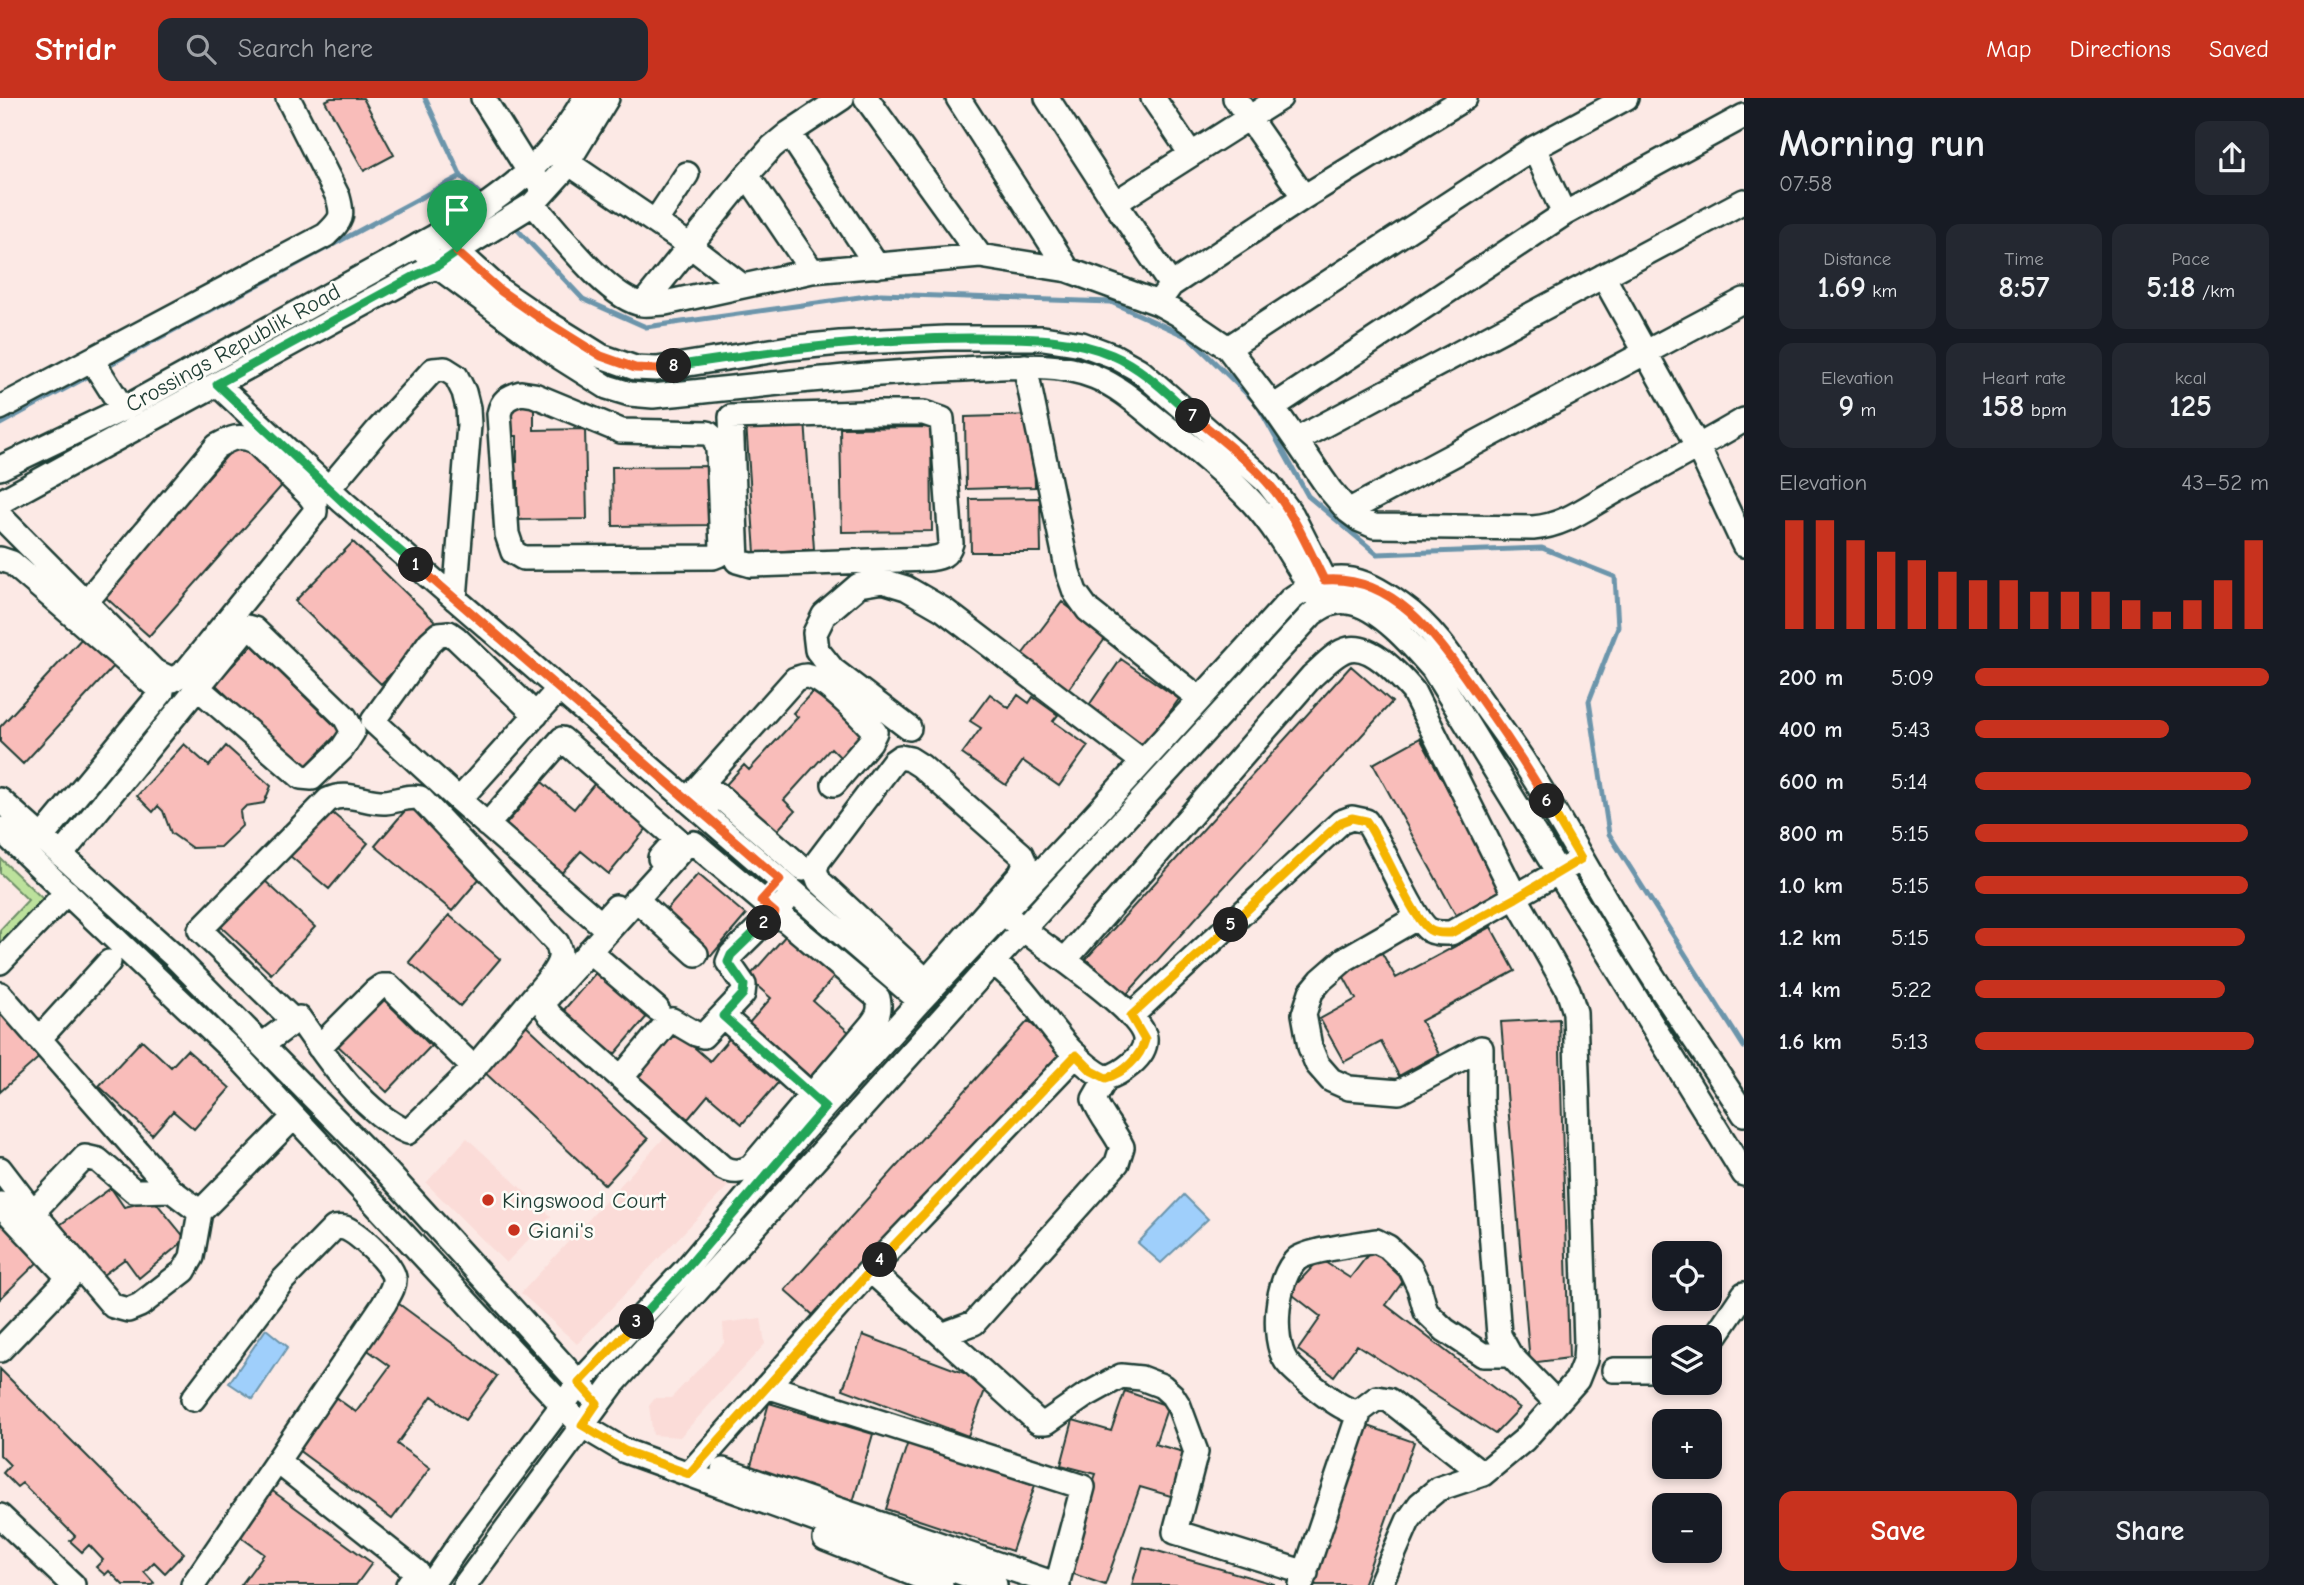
<!DOCTYPE html>
<html lang="en">
<head>
<meta charset="utf-8">
<style>
  body { margin:0; font-family:"Comic Neue",sans-serif; background:#242831; color:#f1f3f6; height:100vh; display:flex; flex-direction:column; font-size:26px; white-space:nowrap }
  * { box-sizing:border-box; margin:0 }
  p { font-size:23px; color:#9ea1a6 }
  .icon { flex:none; width:38px; height:38px; fill:none; stroke:currentColor; stroke-width:2; stroke-linecap:round; stroke-linejoin:round }
  .map { position:relative; flex:1; overflow:hidden }
  .sheet { display:flex; flex-direction:column; background:#171b24; width:560px }
  .sheet>* { flex:none }
  .tools { position:absolute; left:1652px; top:1143px; display:grid; gap:14px }
  .tools a { display:grid; place-items:center; width:70px; height:70px; border-radius:14px; background:#171b24; box-shadow:0 4px 10px #0003; font-size:35px }
  .pin { position:absolute; display:grid; place-items:center; width:60px; height:60px; color:#fff; margin:-72px -30px; border-radius:50% 50% 50% 0; rotate:-45deg; box-shadow:0 0 7px #0007 }
  .pin .icon { rotate:45deg }
  .km { position:absolute; width:35px; height:35px; margin:-18px; border-radius:50%; background:#222; color:#fff; font-size:19px; line-height:35px; text-align:center }
  .round { display:grid; place-items:center; flex:none; width:74px; height:74px; border-radius:14px; background:#242831 }
  .overview { display:flex; align-items:center; justify-content:space-between; height:119px; padding:0 35px }
  h1 { font-size:38px; font-weight:600; line-height:52px }
  .metrics { display:grid; grid-template-columns:repeat(3,1fr); gap:10px; height:119px; padding:7px 35px }
  .metrics div { display:grid; align-content:center; border-radius:14px; background:#242831; text-align:center }
  .metrics b { font-size:30px; font-weight:600 }
  .metrics small { font-size:19px; font-weight:400 }
  .metrics p { font-size:19px }
  .chart { height:196px; padding:14px 35px }
  .chart p { display:flex; justify-content:space-between }
  .chart svg { width:100%; height:126px; margin-top:7px; stroke:#c8321e; stroke-width:6 }
  .button { display:flex; gap:14px; margin-top:auto; padding:14px 35px }
  .button a { flex:1; height:80px; border-radius:14px; background:#c8321e; color:#fff; font-size:28px; font-weight:600; line-height:80px; text-align:center }
  .button a+a { background:#242831; color:#f1f3f6 }
  ul { padding:0 35px; list-style:none; font-size:23px }
  li { display:grid; grid-template-columns:112px 84px 1fr; align-items:center; height:52px }
  li i { height:18px; border-radius:9px; background:#c8321e }
  header { display:flex; align-items:center; gap:42px; box-sizing:border-box; height:98px; padding:0 35px; background:#c8321e; color:#fff }
  header strong { font-size:33px }
  nav { display:flex; gap:38px; margin-inline-start:auto; font-size:24px }
  .search { width:490px; height:63px; background:#242831; display:flex; align-items:center; gap:18px; box-sizing:border-box; padding:0 24px; border-radius:14px; color:#9ea1a6; font-size:26px }
  main { display:flex; flex:1; min-height:0 }
  .map>svg:first-child { display:block }
  .built { fill:#fbdcd8 }
  .green { fill:#bce19c; stroke:#6e8f68; stroke-width:2 }
  .water { fill:#9fcffb; stroke:#6c95ab; stroke-width:2 }
  .lines { fill:none; stroke-linecap:round; stroke-linejoin:round }
  .stream { stroke:#6c95ab; stroke-width:5 }
  .building { fill:#f9bdba; stroke:#1f3d34; stroke-width:2 }
  .minor-casing { stroke:#1f3d34; stroke-width:28 }
  .minor { stroke:#fdfcf7; stroke-width:23 }
  .split-1-casing { stroke:#fff; stroke-width:14 }
  .split-2-casing { stroke:#fff; stroke-width:14 }
  .split-3-casing { stroke:#fff; stroke-width:14 }
  .split-4-casing { stroke:#fff; stroke-width:14 }
  .split-5-casing { stroke:#fff; stroke-width:14 }
  .split-6-casing { stroke:#fff; stroke-width:14 }
  .split-7-casing { stroke:#fff; stroke-width:14 }
  .split-8-casing { stroke:#fff; stroke-width:14 }
  .split-9-casing { stroke:#fff; stroke-width:14 }
  .split-1 { stroke:#22a559; stroke-width:9 }
  .split-2 { stroke:#f0652b; stroke-width:9 }
  .split-3 { stroke:#22a559; stroke-width:9 }
  .split-4 { stroke:#f5b400; stroke-width:9 }
  .split-5 { stroke:#f5b400; stroke-width:9 }
  .split-6 { stroke:#f5b400; stroke-width:9 }
  .split-7 { stroke:#f0652b; stroke-width:9 }
  .split-8 { stroke:#22a559; stroke-width:9 }
  .split-9 { stroke:#f0652b; stroke-width:9 }
  .poi-dot { fill:#c8321e; stroke:#fdfcf7; stroke-width:2.5 }
  .labels { text-anchor:middle; dominant-baseline:central; stroke-width:5; stroke-linejoin:round; paint-order:stroke }
  .street-label { font-size:23px; fill:#1f3d34; stroke:#fdfcf7 }
  .poi-label { font-size:23px; fill:#1f3d34; stroke:#fdfcf7; text-anchor:start }
</style>
</head>
<body>
<header>
<strong>Stridr</strong>
<div class="search"><svg class="icon" aria-label="search" viewBox="0 0 24 24"><circle cx="10" cy="10" r="6"/><path d="M15 15l6 6"/></svg>Search here</div>
<nav><a>Map</a><a>Directions</a><a>Saved</a></nav>
</header>
<main>
<div class="map">
<svg width="1744" height="1487" viewBox="0 0 1744 1487">
  <rect width="100%" height="100%" fill="#fce9e5"/>
  <filter id="ink" filterUnits="userSpaceOnUse"><feTurbulence type="fractalNoise" baseFrequency=".0143" numOctaves="2"/><feDisplacementMap in="SourceGraphic" scale="14" xChannelSelector="R" yChannelSelector="G"/><feConvolveMatrix kernelMatrix="1 2 1 2 8 2 1 2 1" color-interpolation-filters="sRGB"/></filter>
  <g filter="url(#ink)">
    <!-- built -->
    <path class="built" d="M673,1030L729,1087L577,1246L521,1195Z
      M467,1040L551,1118L506,1165L426,1085Z
      M761,1220L765,1246L680,1339L653,1337L649,1308L655,1300H671L724,1245L723,1225Z"/>
    <!-- green -->
    <path class="green" d="M0,760L43,801L0,849V832L28,802L0,775Z"/>
    <!-- water -->
    <path class="water" d="M1184,1097L1208,1121L1161,1165L1138,1145Z
      M266,1231L288,1249L253,1301L229,1285Z"/>
    <g class="lines">
      <!-- stream -->
      <path class="stream" d="M425,0L461,78L485,101
        M513,127L583,201L646,229L881,196L1111,204L1190,240L1257,306L1308,398L1377,456L1542,450L1615,479L1618,529L1589,603L1609,736L1744,949
        M103,270L461,78
        M0,326L94,275"/>
    </g>
    <!-- building -->
    <path class="building" d="M331,0H363L394,57L364,73L325,3Z
      M534,305V332L585,331L587,421L508,422L507,397L518,396V383H507V364H517V338H506V306Z
      M1033,317L1035,389L966,391L965,319Z
      M805,322L814,451L755,455L746,325Z
      M931,329L932,433L842,434L840,330Z
      M239,344L285,384L149,538L104,498Z
      M714,368L715,427L613,428L612,369Z
      M1040,400L1041,454H971L970,401Z
      M353,444L439,527L381,586L295,503Z
      M1062,504L1107,538L1067,593L1021,558Z
      M84,538L115,567L23,666L0,644V629Z
      M252,547L340,633L303,671L215,586Z
      M1121,561L1179,601L1144,650L1087,610Z
      M1351,568L1392,604L1126,897L1086,861Z
      M815,591L864,636L841,660L831,650L784,702L795,713L774,736L723,690L744,667L749,672L798,619L793,615Z
      M990,596L1009,610L1018,597L1029,605L1033,599L1058,617L1053,623L1088,648L1059,688L1023,663L1006,687L962,656L981,630L970,623Z
      M1420,640L1505,796L1458,821L1373,666Z
      M184,646L209,668L226,648L271,688L264,705L246,708L240,714L242,728L220,749L192,750L171,735L163,713L158,708L153,714L137,698Z
      M542,684L574,711L595,685L648,729L609,776L581,753L558,779L502,731Z
      M409,708L485,774L452,813L375,748Z
      M330,713L368,745L329,791L290,758Z
      M698,776L746,817L711,858L662,817Z
      M263,781L315,829L271,876L220,828Z
      M449,817L500,861L460,908L409,864Z
      M1491,829L1515,873L1421,923L1439,956L1399,978L1381,944L1344,964L1320,921L1356,901L1339,870L1378,848L1396,880Z
      M787,836L835,878L813,903L850,935L810,979L749,925L771,900L748,880Z
      M598,872L649,916L614,957L563,913Z
      M379,897L431,948L387,994L334,944Z
      M0,908L43,956L0,994Z
      M1559,921L1569,1260L1530,1265L1501,924Z
      M1028,923L1065,956L822,1225L785,1192Z
      M524,925L648,1041L605,1087L481,971Z
      M672,930L710,963L733,936L783,979L742,1026L708,997L688,1021L633,974Z
      M142,942L171,969L187,952L230,990L194,1031L173,1013L152,1037L99,988Z
      M111,1090L124,1109L154,1102L186,1141L139,1180L125,1161L96,1182L57,1129Z
      M0,1117L42,1160L0,1201Z
      M1371,1153L1409,1175L1386,1207L1520,1310L1495,1336L1357,1247L1334,1278L1298,1252L1321,1219L1289,1194L1320,1161L1350,1180Z
      M395,1203L497,1278L465,1322L432,1298L397,1346L430,1370L392,1421L294,1349L332,1297L356,1314L390,1268L362,1248Z
      M863,1237L988,1284L968,1338L843,1291Z
      M0,1271L184,1455L165,1475L154,1464L144,1474L154,1485L152,1487H123L109,1473L105,1477L96,1469L103,1462L89,1447L82,1454L70,1443L75,1438L22,1385L17,1389L3,1375L10,1367L0,1357Z
      M1125,1293L1168,1308L1155,1346L1194,1357L1181,1401L1140,1389L1105,1487L1062,1472L1096,1376L1061,1367L1073,1322L1111,1333Z
      M769,1305L873,1336L853,1404L749,1374Z
      M1368,1328L1414,1344L1363,1487H1312Z
      M908,1344L1035,1387L1012,1453L886,1411Z
      M267,1389L372,1465L356,1487H241L264,1456L234,1434Z
      M1143,1449L1274,1486V1487H1132Z"/>
    <g class="lines">
      <!-- minor casing -->
      <g class="minor-casing">
        <path id="minor" d="M483,0L530,75L539,85
          M866,0L980,158
          M958,0L1068,172
          M1047,0L1115,105L1171,187
          M1153,0L1191,56
          M1235,0L1304,99
          M789,35L877,168
          M1534,50L1564,116
          M555,56L689,147L741,187
          M747,77L812,173
          M1115,105L1280,0
          M533,106C557,132 608,201 642,206C649,207 658,205 665,205L812,173L980,158L1068,172L1158,205L1178,216L1228,250L1273,309L1330,392L1348,413L1360,422L1374,428L1533,430C1566,427 1587,409 1616,393C1659,370 1702,347 1744,322
          M655,124L687,76
          M438,136L501,193L540,220L601,258L635,270L657,271L789,250L840,245L946,240H1043L1082,246L1114,258L1139,272L1267,384L1292,417L1331,494
          M419,147L437,168L561,260L607,289L630,296L653,298C757,288 860,275 964,271C1005,269 1057,263 1095,279C1120,289 1140,308 1160,324C1192,349 1224,374 1252,404C1278,432 1297,468 1317,500
          M1603,178L1698,349L1744,447
          M1158,205L1171,187L1304,99L1465,0
          M643,206L747,77L772,49L789,35L842,0
          M1228,250L1534,50L1626,0
          M92,262L123,311
          M1025,268L1068,474L1075,494L1088,512L1200,601
          M217,286L343,404L920,903
          M521,295L534,297L621,333L708,335L715,341L718,352L722,450L718,457L713,459L523,460L513,454L507,436L499,316C502,302 508,299 521,295Z
          M1273,309L1564,116L1744,18
          M0,310L326,137C341,122 344,120 338,99L288,0
          M863,315H924L942,321L951,445C947,459 940,459 928,461L751,467L737,463L731,319Z
          M1296,342L1744,103
          M0,370L123,311L463,123C520,85 550,61 585,0
          M329,390L377,333L433,272L445,271L456,278L464,294L468,310L469,327L455,501
          M0,404L415,178L437,168L468,146L533,106L562,74L607,0
          M1348,413L1744,202
          M0,418L154,573L173,582L187,572L315,414V405L309,397L254,343C239,336 231,340 217,348L86,504
          M0,461L12,465L162,594L42,739
          M559,591L459,702L601,826L616,809
          M909,630L833,572L817,552L815,535L824,517L859,487L883,483L906,490L944,512L1142,663
          M900,659L910,661L921,668L1021,756L1025,765L1021,775L929,880L920,877L819,783L815,772L818,763L893,664Z
          M0,702L174,858L387,1074L589,1296
          M459,702L373,623L430,544L439,536L449,535L456,540L536,617
          M687,702L795,581C799,580 802,578 806,578C824,579 863,621 875,634L870,644L834,686
          M702,714L717,696L803,771
          M487,727L562,641L677,741L660,760
          M0,731L234,954L581,1327L625,1353L995,1487
          M694,745L878,900C881,912 878,918 871,927L751,1069C740,1074 733,1075 723,1070L550,917L546,911V901L684,749Z
          M61,757L247,529L254,531L345,619L353,634L342,651L312,680L301,679L198,590
          M636,801L696,856
          M1418,819L1345,861L1321,882L1311,894L1304,916L1310,949L1317,966L1331,982L1349,990L1399,994L1481,950V1002L1499,1237L1510,1257L1556,1304
          M589,853L657,911
          M1065,862L1312,578C1323,569 1335,554 1349,551C1372,546 1399,577 1413,593L1516,800L1568,892L1575,914L1586,1245L1585,1262L1577,1282L1524,1342L1483,1376L1438,1391L1420,1406L1408,1423L1380,1487
          M0,864L67,794
          M993,864C1001,871 1010,878 1017,886C1046,917 1067,960 1106,980C1120,976 1147,959 1145,940C1140,910 1038,846 1012,822
          M0,896L171,1092
          M723,918L822,1007
          M1131,918L1341,724L1352,720L1366,723C1382,745 1413,822 1429,832C1436,836 1444,835 1451,835L1571,767
          M39,941L109,864
          M262,947L294,923L299,920C327,960 362,1014 408,1034L474,970L552,877C560,865 563,858 557,845L420,700C408,697 398,703 385,704C366,705 347,692 328,702L200,832L294,923
          M319,949L375,893L382,888H389L474,970
          M621,980L667,925L672,922L696,936L703,938L743,896L744,887L728,864L731,857L785,804
          M0,1071L33,1114L85,1059L98,1062L134,1093L171,1092L200,1114L294,1019
          M0,1106L69,1180L0,1252
          M33,1114L113,1208L128,1212L140,1207L184,1173L192,1159L200,1114
          M870,1172L942,1237L974,1225L1117,1065L1122,1049C1114,1032 1101,1019 1094,1001L1106,980
          M942,1237L1038,1324H1047L1083,1299L1121,1278L1141,1280L1162,1288L1172,1297L1179,1308L1196,1354L1175,1434L1306,1475
          M1710,1246L1744,1196
          M1614,1272H1651L1664,1269
          M767,1288L1083,1389L1057,1487
          M277,1363L417,1474L408,1487
          M723,1372L1058,1487
          M689,1376L870,1172L1076,957
          M1483,1376L1389,1302L1377,1300L1360,1313C1357,1313 1353,1313 1350,1312C1336,1308 1294,1274 1286,1263C1271,1240 1276,1180 1297,1161C1309,1152 1359,1146 1376,1143L1388,1149L1410,1170L1419,1189L1426,1214L1445,1232L1483,1257H1510
          M0,1418L73,1487
          M825,1441L941,1487
          M193,1487L384,1206C388,1198 395,1189 394,1180C393,1167 358,1135 345,1130C341,1129 339,1129 334,1130L283,1182L193,1301
          M431,1487L469,1432L579,1285L686,1171L799,1037L920,903L1091,721L1291,501C1333,470 1360,477 1401,507C1435,531 1456,566 1479,600C1493,620 1508,640 1522,661C1558,717 1590,777 1625,834C1662,896 1705,955 1744,1016
          M465,1487L613,1286L993,864L1312,516C1323,508 1334,502 1348,504C1378,507 1414,549 1433,571L1744,1076
          M1301,1487L1360,1313"/>
      </g>
      <!-- minor -->
      <use href="#minor" class="minor"/>
    </g>
  </g>
  <g class="lines" filter="url(#ink)">
    <!-- split-1 casing -->
    <g class="split-1-casing">
      <path id="split-1" d="M416,467L343,404L217,286L415,178L437,168L457,154"/>
    </g>
    <!-- split-2 casing -->
    <g class="split-2-casing">
      <path id="split-2" d="M416,467L780,782L761,803L775,815L764,825"/>
    </g>
    <!-- split-3 casing -->
    <g class="split-3-casing">
      <path id="split-3" d="M637,1224L686,1171L825,1009L723,918L743,896L744,887L728,864L731,857L764,825"/>
    </g>
    <!-- split-4 casing -->
    <g class="split-4-casing">
      <path id="split-4" d="M637,1224L579,1285L597,1305L582,1327L625,1353L689,1376L880,1162"/>
    </g>
    <!-- split-5 casing -->
    <g class="split-5-casing">
      <path id="split-5" d="M880,1162L1076,957L1092,973L1106,980C1124,975 1140,960 1145,942L1131,918L1231,827"/>
    </g>
    <!-- split-6 casing -->
    <g class="split-6-casing">
      <path id="split-6" d="M1231,827L1341,724L1352,720L1366,723C1382,745 1413,822 1430,832C1436,836 1444,835 1451,835L1516,800L1581,761L1547,703"/>
    </g>
    <!-- split-7 casing -->
    <g class="split-7-casing">
      <path id="split-7" d="M1193,318C1222,343 1257,368 1280,400C1298,425 1310,454 1324,482C1398,476 1441,546 1479,599C1503,633 1526,667 1547,703"/>
    </g>
    <!-- split-8 casing -->
    <g class="split-8-casing">
      <path id="split-8" d="M674,268C777,252 877,239 981,240C1026,240 1070,239 1112,257C1143,270 1168,296 1193,318"/>
    </g>
    <!-- split-9 casing -->
    <g class="split-9-casing">
      <path id="split-9" d="M457,154L501,193L540,220L601,258L635,270L657,271L674,268"/>
    </g>
    <!-- split-1 -->
    <use href="#split-1" class="split-1"/>
    <!-- split-2 -->
    <use href="#split-2" class="split-2"/>
    <!-- split-3 -->
    <use href="#split-3" class="split-3"/>
    <!-- split-4 -->
    <use href="#split-4" class="split-4"/>
    <!-- split-5 -->
    <use href="#split-5" class="split-5"/>
    <!-- split-6 -->
    <use href="#split-6" class="split-6"/>
    <!-- split-7 -->
    <use href="#split-7" class="split-7"/>
    <!-- split-8 -->
    <use href="#split-8" class="split-8"/>
    <!-- split-9 -->
    <use href="#split-9" class="split-9"/>
  </g>
  <!-- markers -->
  <g class="poi-dot">
    <circle cx="488" cy="1102" r="7"/>
    <circle cx="514" cy="1132" r="7"/>
  </g>
  <g class="labels">
    <!-- street labels -->
    <g class="street-label">
      <text transform="translate(233 250) rotate(-29)">Crossings Republik Road</text>
    </g>
    <!-- poi labels -->
    <g class="poi-label">
      <text x="502" y="1102">Kingswood Court</text>
      <text x="528" y="1132">Giani's</text>
    </g>
  </g>
</svg>
<div class="tools">
<a><svg class="icon" aria-label="locate" viewBox="0 0 24 24"><circle cx="12" cy="12" r="6"/><path d="M12 2v4M12 18v4M2 12h4M18 12h4"/></svg></a>
<a><svg class="icon" aria-label="layers" viewBox="0 0 24 24"><path d="M12 4l9 5-9 5-9-5zM3 14l9 5 9-5"/></svg></a>
<a>+</a>
<a>−</a>
</div>
<div class="pin" style="left:457px;top:154px;background:#1e9e55"><svg class="icon" aria-label="arrive" viewBox="0 0 24 24"><path d="M6 21V4h12l-3 4 3 4H6"/></svg></div>
<b class="km" style="left:416px;top:467px">1</b>
<b class="km" style="left:764px;top:825px">2</b>
<b class="km" style="left:637px;top:1224px">3</b>
<b class="km" style="left:880px;top:1162px">4</b>
<b class="km" style="left:1231px;top:827px">5</b>
<b class="km" style="left:1547px;top:703px">6</b>
<b class="km" style="left:1193px;top:318px">7</b>
<b class="km" style="left:674px;top:268px">8</b>
</div>
<section class="sheet">
<div class="overview"><div><h1>Morning run</h1><p>07:58</p></div><a class="round"><svg class="icon" aria-label="share" viewBox="0 0 24 24"><path d="M12 15V3M7 8l5-5 5 5M5 13v7h14v-7"/></svg></a></div>
<div class="metrics">
<div><p>Distance</p><b>1.69<small> km</small></b></div>
<div><p>Time</p><b>8:57</b></div>
<div><p>Pace</p><b>5:18<small> /km</small></b></div>
</div>
<div class="metrics">
<div><p>Elevation</p><b>9<small> m</small></b></div>
<div><p>Heart rate</p><b>158<small> bpm</small></b></div>
<div><p>kcal</p><b>125</b></div>
</div>
<div class="chart"><p><span>Elevation</span>43–52 m</p>
<svg viewBox="0 0 160 44" preserveAspectRatio="none"><path d="M5 44V6M15 44V6M25 44V13M35 44V17M45 44V20M55 44V24M65 44V27M75 44V27M85 44V31M95 44V31M105 44V31M115 44V34M125 44V38M135 44V34M145 44V27M155 44V13"/></svg>
</div>
<ul>
<li><b>200 m</b>5:09<i style="width:100%"></i></li>
<li><b>400 m</b>5:43<i style="width:66%"></i></li>
<li><b>600 m</b>5:14<i style="width:94%"></i></li>
<li><b>800 m</b>5:15<i style="width:93%"></i></li>
<li><b>1.0 km</b>5:15<i style="width:93%"></i></li>
<li><b>1.2 km</b>5:15<i style="width:92%"></i></li>
<li><b>1.4 km</b>5:22<i style="width:85%"></i></li>
<li><b>1.6 km</b>5:13<i style="width:95%"></i></li>
</ul>
<div class="button"><a>Save</a><a>Share</a></div>
</section>
</main>
</body>
</html>
